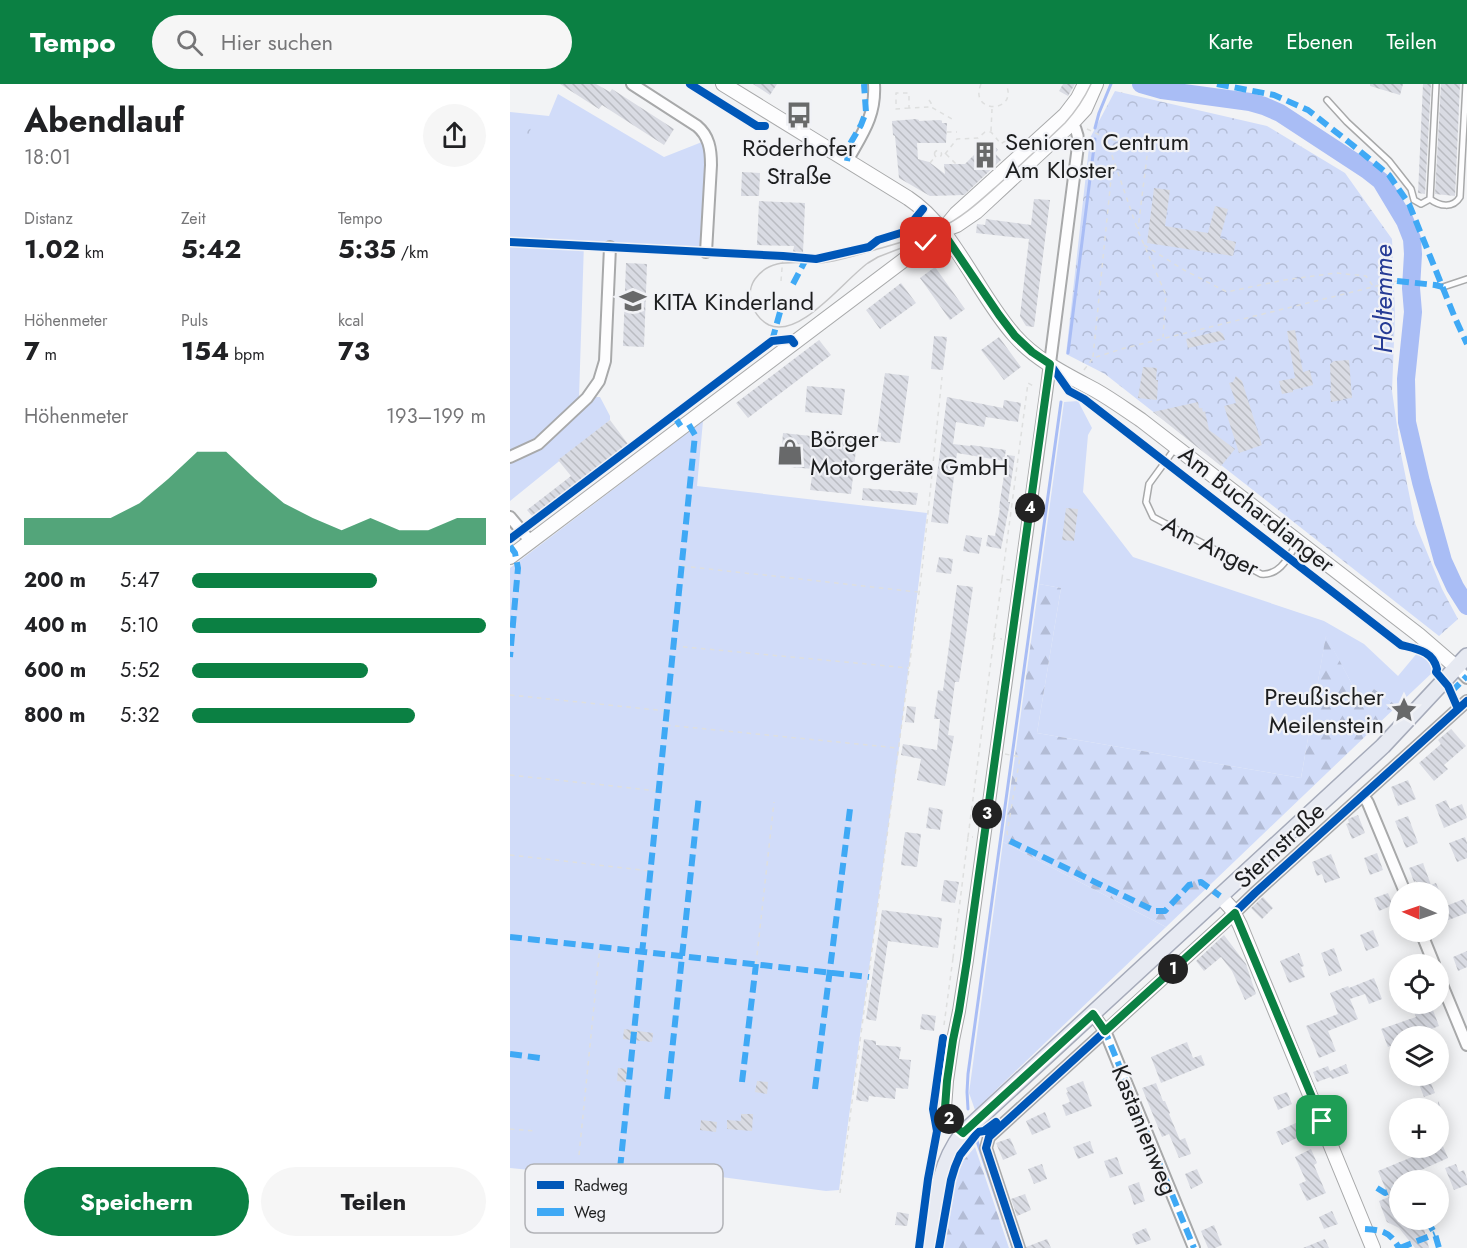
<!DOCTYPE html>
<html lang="de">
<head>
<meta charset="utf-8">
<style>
  body { margin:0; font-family:Jost,sans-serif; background:#f6f6f6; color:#202124; height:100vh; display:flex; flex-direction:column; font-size:22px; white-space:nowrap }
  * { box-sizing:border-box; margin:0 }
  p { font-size:20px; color:#757577 }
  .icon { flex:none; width:33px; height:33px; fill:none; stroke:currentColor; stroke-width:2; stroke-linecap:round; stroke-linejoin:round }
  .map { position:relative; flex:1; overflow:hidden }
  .sheet { display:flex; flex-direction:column; background:#fff; width:510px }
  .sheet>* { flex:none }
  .needle { width:39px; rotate:272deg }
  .fabs { position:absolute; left:879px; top:798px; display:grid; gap:12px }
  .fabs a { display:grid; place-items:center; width:60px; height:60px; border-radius:50%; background:#fff; box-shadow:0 3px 15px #0003; font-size:30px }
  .pin { position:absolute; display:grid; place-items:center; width:51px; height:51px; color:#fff; margin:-26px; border-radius:12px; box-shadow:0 3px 9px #0006 }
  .km { position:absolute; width:30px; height:30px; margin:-15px; border-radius:50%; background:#222; color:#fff; font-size:16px; line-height:30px; text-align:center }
  .round { display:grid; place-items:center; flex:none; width:63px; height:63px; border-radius:32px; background:#f6f6f6 }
  .headline { display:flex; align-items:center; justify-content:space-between; height:102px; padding:0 24px }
  h1 { font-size:33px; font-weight:700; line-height:45px }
  .metrics { display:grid; grid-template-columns:repeat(3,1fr); gap:9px; height:102px; padding:6px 24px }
  .metrics div { display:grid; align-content:center }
  .metrics b { font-size:26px; font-weight:700 }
  .metrics small { font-size:16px; font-weight:400 }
  .metrics p { font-size:16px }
  .chart { height:168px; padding:12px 24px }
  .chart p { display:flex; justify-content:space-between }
  .chart svg { width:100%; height:108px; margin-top:6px; fill:#0b8043; opacity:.7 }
  .cta { display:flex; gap:12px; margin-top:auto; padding:12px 24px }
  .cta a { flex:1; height:69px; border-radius:36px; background:#0b8043; color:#fff; font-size:24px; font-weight:700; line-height:69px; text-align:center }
  .cta a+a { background:#f6f6f6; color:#202124 }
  ul { padding:0 24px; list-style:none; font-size:20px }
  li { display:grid; grid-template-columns:96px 72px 1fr; align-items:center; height:45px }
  li i { height:15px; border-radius:8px; background:#0b8043 }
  header { display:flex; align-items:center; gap:36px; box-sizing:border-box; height:84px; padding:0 30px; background:#0b8043; color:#fff }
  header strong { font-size:28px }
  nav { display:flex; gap:33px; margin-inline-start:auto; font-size:21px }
  .search { width:420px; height:54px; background:#f6f6f6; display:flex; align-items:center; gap:15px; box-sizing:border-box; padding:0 21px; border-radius:33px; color:#757577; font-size:22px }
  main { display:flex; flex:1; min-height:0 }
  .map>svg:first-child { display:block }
  .green { fill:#d1dcf9 }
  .forest { fill:url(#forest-firs) }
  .park { fill:url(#park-crowns) }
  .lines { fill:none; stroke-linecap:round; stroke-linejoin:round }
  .stream { stroke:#a9bdf5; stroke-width:3 }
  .river { stroke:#a9bdf5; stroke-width:18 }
  .building { fill:url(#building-back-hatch) }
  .lane-casing { stroke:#a8a9aa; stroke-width:8 }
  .street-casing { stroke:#a8a9aa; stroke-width:14 }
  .secondary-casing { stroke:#a8a9aa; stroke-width:16 }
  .primary-casing { stroke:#a6abba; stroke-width:18 }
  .path { stroke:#dedfdf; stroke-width:1.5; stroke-dasharray:4.5 4.5; stroke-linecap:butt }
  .lane { stroke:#fdfdfe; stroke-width:5 }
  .street { stroke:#fdfdfe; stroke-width:10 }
  .secondary { stroke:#fdfdfe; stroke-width:14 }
  .primary { stroke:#e7eaf2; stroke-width:15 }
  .tram { stroke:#c4c4c5; stroke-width:1.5 }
  .quiet { stroke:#3fa9f5; stroke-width:6; stroke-dasharray:12 6; stroke-linecap:butt }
  .cycleway-casing { stroke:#f1f2f6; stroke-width:11 }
  .cycleway { stroke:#0057b8; stroke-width:8 }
  .route-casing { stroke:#fff; stroke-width:12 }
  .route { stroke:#0b8043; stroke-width:8 }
  .labels { text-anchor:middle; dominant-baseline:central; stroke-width:4.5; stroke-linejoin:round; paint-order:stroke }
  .poi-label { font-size:24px; fill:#1d1e1f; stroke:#f1f2f6; text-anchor:start }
  .street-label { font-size:24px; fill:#1d1e1f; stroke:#f1f2f6 }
  .water-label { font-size:26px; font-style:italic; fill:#263b95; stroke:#f1f2f6 }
  .key { fill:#f1f2f6; stroke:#b1b2b6; stroke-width:1.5 }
  .key-label { font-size:16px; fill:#1d1e1f }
</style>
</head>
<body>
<header>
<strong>Tempo</strong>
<div class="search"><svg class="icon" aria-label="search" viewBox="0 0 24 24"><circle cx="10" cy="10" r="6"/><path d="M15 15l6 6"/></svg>Hier suchen</div>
<nav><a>Karte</a><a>Ebenen</a><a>Teilen</a></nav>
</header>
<main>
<section class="sheet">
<div class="headline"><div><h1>Abendlauf</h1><p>18:01</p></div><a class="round"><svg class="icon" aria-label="share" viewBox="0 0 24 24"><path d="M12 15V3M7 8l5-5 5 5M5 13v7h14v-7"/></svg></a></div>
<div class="metrics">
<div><p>Distanz</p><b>1.02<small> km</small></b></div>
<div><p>Zeit</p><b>5:42</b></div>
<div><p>Tempo</p><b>5:35<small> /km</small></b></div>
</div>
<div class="metrics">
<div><p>Höhenmeter</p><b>7<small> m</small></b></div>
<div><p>Puls</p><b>154<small> bpm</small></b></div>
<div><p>kcal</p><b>73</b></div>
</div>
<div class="chart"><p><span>Höhenmeter</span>193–199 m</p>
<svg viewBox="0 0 160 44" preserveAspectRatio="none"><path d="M0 44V33L10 33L20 33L30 33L40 27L50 17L60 6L70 6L80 17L90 27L100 33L110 38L120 33L130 38L140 38L150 33L160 33V44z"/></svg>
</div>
<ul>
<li><b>200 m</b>5:47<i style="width:63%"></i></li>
<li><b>400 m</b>5:10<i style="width:100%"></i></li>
<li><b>600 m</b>5:52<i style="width:60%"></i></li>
<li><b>800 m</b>5:32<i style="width:76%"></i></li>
</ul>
<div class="cta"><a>Speichern</a><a>Teilen</a></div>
</section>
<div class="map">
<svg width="957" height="1164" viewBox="0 0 957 1164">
  <defs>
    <pattern id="forest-firs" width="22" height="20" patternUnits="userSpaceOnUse" patternTransform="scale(1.5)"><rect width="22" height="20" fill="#d1dcf9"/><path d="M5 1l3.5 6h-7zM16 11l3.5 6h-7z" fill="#b3bcd5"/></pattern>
    <pattern id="park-crowns" width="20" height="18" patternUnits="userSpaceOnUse" patternTransform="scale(1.5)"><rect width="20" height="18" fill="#d1dcf9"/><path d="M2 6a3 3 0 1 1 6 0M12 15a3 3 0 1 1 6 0" fill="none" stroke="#b3bcd5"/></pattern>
    <pattern id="building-back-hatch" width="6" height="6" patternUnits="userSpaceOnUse" patternTransform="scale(1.5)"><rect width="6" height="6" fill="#d9dbe3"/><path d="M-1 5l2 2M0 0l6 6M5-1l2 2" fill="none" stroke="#babcc2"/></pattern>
  </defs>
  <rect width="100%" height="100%" fill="#f2f3f5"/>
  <!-- green -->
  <path class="green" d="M48,10L154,73L192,58L198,75L193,166L74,159L69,313H90L100,332V336L0,417V28L39,32Z
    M568,317L582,344L578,351L573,408L623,473L814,537L854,560L888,592L908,568C918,573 923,575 924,587L887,622L864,605L851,617L816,552L791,694L527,649L551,504L529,500L554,318Z
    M193,337L187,402L417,429L389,664L329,1106L316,1107L115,1080L112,1095L0,1084V484Z
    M493,758L656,843L465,1026L459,1009Z"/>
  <!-- forest -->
  <path class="forest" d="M529,500L551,504L527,649L791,694L816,551L851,617L864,605L887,622L656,843L493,758Z
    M465,1063L499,1164H434L447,1084Z"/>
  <!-- park -->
  <path class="park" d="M605,7L757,42L835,89L882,155L885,231L882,307L891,370L905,439L932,505L948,535L929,552L595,290L556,270L580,54Z
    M0,37H20L21,57H0Z"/>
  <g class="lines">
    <!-- stream -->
    <path class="stream" d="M585,44L589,29L601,0
      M558,269L585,55
      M458,1025L457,1008L458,990L551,318
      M466,1054L503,1164"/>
    <!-- river -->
    <path class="river" d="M631,0L652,6L740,18L754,22L770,29L857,86L871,97L895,137L902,155L903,170L901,204L903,228L896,295L897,338L911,398L933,477L945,503L957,522"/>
  </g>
  <!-- building -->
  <path class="building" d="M50,0H86L100,8L102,5L164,45L154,61L92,21L89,25Z
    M243,0H267L260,11Z
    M553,0H565L558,12L549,7Z
    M860,0H893L890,11L860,2Z
    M913,0H921L915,110L908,109Z
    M931,0H950L945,112L925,110Z
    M406,35L409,36V37L430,36L432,37V39H437L436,59H407L408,75L419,78L435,90L434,80H455L479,56L488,66L485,69L491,76L454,111L420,112L389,94L385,52L383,51L382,37Z
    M232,88L250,89L249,112H231Z
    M644,104L660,106L655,142L698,149L705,122L718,125L710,154L726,158L723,172L637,159Z
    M524,115L540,116L524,243L516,242L510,232L519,155L466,149L467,140L475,141L476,135L521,141Z
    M249,117L295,119L293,169L283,168L284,162L247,161Z
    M116,179L137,180L134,263L113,262Z
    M425,183L455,225L440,236L410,194Z
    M391,199L406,219L370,245L356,226Z
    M785,246L793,288L800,286L803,301L783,306V308L772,310L769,297L785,294L777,247Z
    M709,247L713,250L715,256L678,264L676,255Z
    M424,252L437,253L433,286L421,285Z
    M489,253L511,283L494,296L471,266Z
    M309,256L321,271L238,334L226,319Z
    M839,276L842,314L833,315V316L821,318L820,307H821L820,280L824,277Z
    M633,283L647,284L646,296H648L647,316L628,314Z
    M375,289L399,292L390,359L370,357L371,349L367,348Z
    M726,292L732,297L752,361L729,369L714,322L726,319L719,299L723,298Z
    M297,302L335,305L332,331L295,328Z
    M437,313L493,324L494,316L511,319L508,338L476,333L474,343L446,338L443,360L460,362L461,361L496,366L494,377L447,369L438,440L421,438Z
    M688,318L689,324H692L693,328L695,327L699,346L725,365L711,382L643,328Z
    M100,336L118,360L23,433L17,426L61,392L48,376Z
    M273,349L347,357L341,410L300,406L303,385L269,382L270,372H267L268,361H272Z
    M497,371L505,372L498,418H500L491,465L476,462L478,451L485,452L490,424H489Z
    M353,404L408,409L406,421L352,416Z
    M556,424L568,425L564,457L552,456Z
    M456,451L472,454L469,470L453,467Z
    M429,473L443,475L441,490L426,488Z
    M447,501L463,503L449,598H445L438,651L444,652L435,702L407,696L411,675L391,671L393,660L427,666L430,635H424L428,606L433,607Z
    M397,622L406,623L404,639L395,638Z
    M941,645L956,662L934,681L938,685L924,697L909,679L931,660L928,656Z
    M898,696L906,715L888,722L881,703Z
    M936,716L940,725L952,720L957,734L934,744L925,721Z
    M419,723L433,726L430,746L416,744Z
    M848,731L855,749L842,755L836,740L839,739L838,735Z
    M898,732L908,759L896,764L885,737Z
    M395,748L411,750L407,783L391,781Z
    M955,753L957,759V774L947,778L939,759Z
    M867,769L873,786L860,791L854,774Z
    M821,770L830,794L815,799L812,790L807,792L802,778Z
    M913,779L921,801L926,799L936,822L954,815L957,823V829L928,840V808H904L910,806L906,797L904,798L899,784Z
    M434,796L449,798L445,819L431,817Z
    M878,809L883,821L869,827L864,814Z
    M753,813L763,824L752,835L741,824Z
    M372,826L432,834L428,864L378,857L366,937L356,935Z
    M863,846L869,862L856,867L850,851Z
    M714,851L736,880L746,910L735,916L722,887L711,873L694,887L686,877Z
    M824,864L832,887L819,892L811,869Z
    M957,867V883L948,887L943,873Z
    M789,869L794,882L791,883L795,893L779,899L770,877Z
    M864,894L872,915L859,920L855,910L840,915L848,935L818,947L826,967L809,974L796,942L828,930L820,909L838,902L839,904Z
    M921,921L929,942L903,952H890V958L878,963L871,945L906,933L904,928Z
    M412,930L426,932L424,947L410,945Z
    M114,945L143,949L142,958L113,955Z
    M354,955L366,957V961L391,963L389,975L401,976L398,1005L386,1004L385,1015L359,1012L358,1018L346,1016Z
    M677,958L683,974L691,971L695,981L651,999L641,973Z
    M836,980L839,989L822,995L821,993L807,998L803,988L818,982L820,987Z
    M108,984L117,985L116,998L107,997Z
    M916,992H918L925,1009L914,1013L907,995Z
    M247,997L258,998L257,1010L245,1008Z
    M573,997L582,1022L556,1032L552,1021L560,1018L556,1009L558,1008L556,1004Z
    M646,999L653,1017H655L660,1029L659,1030L670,1056L675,1054L681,1070L669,1074L659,1050L652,1053L632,1004Z
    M777,1008L782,1020L768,1026L763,1013Z
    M928,1017L938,1040L928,1044Z
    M535,1028L541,1043L522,1051L516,1037Z
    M231,1030H243L242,1047L217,1045V1036L231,1037Z
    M191,1036L207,1038L206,1048L190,1046Z
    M788,1038L793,1051L772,1061L766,1048Z
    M500,1054L507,1070L493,1076L486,1059Z
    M580,1057L584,1069L568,1075L563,1063Z
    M932,1060L938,1074L884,1098L890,1115V1136H908L914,1145L919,1164H905L889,1144L877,1138L876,1136L869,1117L879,1113L868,1087L924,1064H928V1062Z
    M801,1065L807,1079L804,1081L816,1109L797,1117L789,1100L796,1097L785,1073Z
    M607,1073L613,1090L600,1094L594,1077Z
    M532,1080L537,1095L524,1100L518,1085Z
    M946,1080L949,1088L954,1086L957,1095V1101L944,1106L935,1084Z
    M687,1085L693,1099L681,1105L675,1090Z
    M629,1098L635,1117L624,1121L618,1102Z
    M515,1110L521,1126L507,1132L501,1115Z
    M822,1127L828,1140L814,1145L809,1133Z
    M387,1128L399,1130L397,1142L385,1141Z
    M704,1141L712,1161L705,1164H698L691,1147Z
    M636,1144L641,1156L626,1161L622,1150Z
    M537,1155L541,1164H516V1163Z
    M815,1155L819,1164H793Z"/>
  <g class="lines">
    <!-- lane casing -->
    <g class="lane-casing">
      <path id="lane" d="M817,16L837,38L879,77L901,105L904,116L911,120L920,115L926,0
        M920,115C929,122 943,125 950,113L956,0
        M933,203L957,195
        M666,363L639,400L636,418L643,433L751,490C770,492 779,472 788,458"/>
    </g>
    <!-- street casing -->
    <g class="street-casing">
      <path id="street" d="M122,0L187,42C199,52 201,65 201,81L196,168
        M337,77C352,50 366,32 364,0
        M0,373L28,360L77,314L89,297L95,277L100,163
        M0,433L21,458
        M946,583L957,594
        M853,711L858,719L895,808
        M911,848L924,880
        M928,891L957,961
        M583,930L595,947L684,1164
        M453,1049L441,1038L438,1032L435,1024L437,997L443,956L449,927L457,876L536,310L568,62C569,50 566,42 558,34
        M509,1164L476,1064L479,1053L715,838L745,809L957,617"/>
    </g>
    <!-- secondary casing -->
    <g class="secondary-casing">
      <path id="secondary" d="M213,0L398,114C444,144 468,211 505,252C526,276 557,291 585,306C601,315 616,326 631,336L909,551L946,583
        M439,144L447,141L466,128L562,39L575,25L586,0
        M0,473L419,157L432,147L446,130L555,31L568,14L575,0
        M710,812L721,824L730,841L863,1164"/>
    </g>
    <!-- primary casing -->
    <g class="primary-casing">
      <path id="primary" d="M419,1164C425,1124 427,1082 453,1049L873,662L957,572"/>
    </g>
    <!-- path -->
    <path class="path" d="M471,0C458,30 509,30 496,0
      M419,16L421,19V23L442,35H446
      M399,24L386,25V9H399V24L421,23
      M577,45L596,54L638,64L628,145
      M481,47L482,25
      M437,48H447
      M596,54L628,147L656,211L653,253
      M424.5 70a3.5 3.5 0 1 1 7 0a3.5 3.5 0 1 1-7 0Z
      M435,70L447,55L468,54L475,48H481L491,60C495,56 501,56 504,61
      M436,70L446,80
      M420,79L425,73
      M634,161L674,186L717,208L774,196L826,189L856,192L863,202
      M271,197L273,172
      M583,273L603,75
      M574,286L583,274L615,264L887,197
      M172,482L408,508
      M492,495L518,299L525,303
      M484,553L492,495L500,496
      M164,562L399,584
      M0,611L157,627
      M156,641L388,664
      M495,670L510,673L497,749L500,757
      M0,691L149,707
      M458,753L484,554L492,555
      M0,771L141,787
      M443,874L458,753H463
      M246,880L264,718
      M434,941L443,874
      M0,1045L24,1047
      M69,1071L90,862
      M330,1109L412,486L432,293"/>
    <!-- lane -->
    <use href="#lane" class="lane"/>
    <!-- street -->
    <use href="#street" class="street"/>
    <!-- secondary -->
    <use href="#secondary" class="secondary"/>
    <!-- primary -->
    <use href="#primary" class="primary"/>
    <!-- tram -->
    <path class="tram" d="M399,161L368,173L358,179C334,196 290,255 259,241C251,237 245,229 242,221C239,212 240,202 245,195C263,170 292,182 317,178C330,176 344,172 357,168C381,161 407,155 430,144C452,134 470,117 488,101C511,81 533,60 555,39C566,27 574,15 581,0"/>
    <!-- quiet -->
    <path class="quiet" d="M707,0L764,11L798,26L840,59L879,91L899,120L945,234L957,260
      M337,77L340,60L351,41L356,28L354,0
      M887,197L925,201L933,203
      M283,200L295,177V173
      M262,257L270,228
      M164,332L172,344
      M0,462L5,469L8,484L0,573
      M941,608L957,592
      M500,757L645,827H655L679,801L691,798L710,812
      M0,853L359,893
      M583,930L595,947L684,1164
      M0,970L30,974
      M232,998L246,880
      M305,1005L340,725
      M157,1015L189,711
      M110,1085L185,351L178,339
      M867,1104L875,1109L890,1103
      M917,1136L925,1150L929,1164
      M855,1145C873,1146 880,1148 889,1164
      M890,1164L925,1150"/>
    <!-- cycleway casing -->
    <g class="cycleway-casing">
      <path id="cycleway" d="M180,0L247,42H255
        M0,158L273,172L306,175L359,163L368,156L394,148L413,125
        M540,280L559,307L574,315L891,561C907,565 923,567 927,585L926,588L938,602L948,625
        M0,455L262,257L281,255L284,259
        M409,1164L418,1095L427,1047L423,1025L433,954
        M429,1164L441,1096L445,1083L450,1071L468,1048L474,1047L486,1038
        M509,1164L476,1064L479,1053L715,838L745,809L957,617"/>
    </g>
    <!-- cycleway -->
    <use href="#cycleway" class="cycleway"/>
  </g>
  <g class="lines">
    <!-- route casing -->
    <g class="route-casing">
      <path id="route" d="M416,159L432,147L489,231L505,252L522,268L540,280L457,876L449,927L443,956L437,997L435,1024L438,1032L442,1040L453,1049L583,930L595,947L725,829L812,1037"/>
    </g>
    <!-- route -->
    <use href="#route" class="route"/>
  </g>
  <!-- icons -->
  <defs>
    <g id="bus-bare" transform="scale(2.07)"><path d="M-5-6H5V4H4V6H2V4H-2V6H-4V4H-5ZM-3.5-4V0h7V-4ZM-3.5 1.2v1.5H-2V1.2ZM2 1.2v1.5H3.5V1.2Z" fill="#68696a" stroke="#f1f2f6" stroke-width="2.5" paint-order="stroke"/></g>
    <g id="building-bare" transform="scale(2.07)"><path d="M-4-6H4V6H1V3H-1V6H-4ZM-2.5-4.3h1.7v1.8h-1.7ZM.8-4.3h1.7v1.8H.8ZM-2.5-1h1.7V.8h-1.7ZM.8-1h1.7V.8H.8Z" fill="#68696a" stroke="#f1f2f6" stroke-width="2.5" paint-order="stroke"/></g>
    <g id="school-bare" transform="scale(2.07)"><path d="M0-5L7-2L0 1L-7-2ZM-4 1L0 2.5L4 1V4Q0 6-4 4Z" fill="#68696a" stroke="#f1f2f6" stroke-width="2.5" paint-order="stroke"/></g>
    <g id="shop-bare" transform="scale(2.07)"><path d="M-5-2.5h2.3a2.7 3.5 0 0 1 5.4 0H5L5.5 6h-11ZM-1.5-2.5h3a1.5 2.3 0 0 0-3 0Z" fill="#68696a" stroke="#f1f2f6" stroke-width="2.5" paint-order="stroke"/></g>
    <g id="sight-bare" transform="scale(2.07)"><path d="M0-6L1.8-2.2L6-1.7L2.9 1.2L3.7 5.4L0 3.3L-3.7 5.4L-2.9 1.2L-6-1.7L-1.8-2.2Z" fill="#68696a" stroke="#f1f2f6" stroke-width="2.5" paint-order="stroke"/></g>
  </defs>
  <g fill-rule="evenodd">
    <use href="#bus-bare" x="289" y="31"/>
    <use href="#building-bare" x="475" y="71"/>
    <use href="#school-bare" x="123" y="217"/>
    <use href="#shop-bare" x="280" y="368"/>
    <use href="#sight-bare" x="894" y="626"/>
  </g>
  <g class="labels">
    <!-- poi labels -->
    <g class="poi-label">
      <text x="495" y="57">Senioren Centrum<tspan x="495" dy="28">Am Kloster</tspan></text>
      <text x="289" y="63" text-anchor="middle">Röderhofer<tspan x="289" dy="28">Straße</tspan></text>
      <text x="143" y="217">KITA Kinderland</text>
      <text x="300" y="354">Börger<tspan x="300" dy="28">Motorgeräte GmbH</tspan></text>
      <text x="874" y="612" text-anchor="end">Preußischer<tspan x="874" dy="28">Meilenstein</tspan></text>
    </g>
    <!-- street labels -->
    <g class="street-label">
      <text transform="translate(747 425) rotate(38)">Am Buchardianger</text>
      <text transform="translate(701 462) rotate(27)">Am Anger</text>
      <text transform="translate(769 761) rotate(-43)">Sternstraße</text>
      <text transform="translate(635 1046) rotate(68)">Kastanienweg</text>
    </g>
    <!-- water labels -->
    <g class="water-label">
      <text transform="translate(873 215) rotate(-90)">Holtemme</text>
    </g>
  </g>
  <!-- legend -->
  <rect x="15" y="1080" width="198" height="69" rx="9" class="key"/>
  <rect x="27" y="1097" width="27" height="8" fill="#0057b8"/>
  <rect x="27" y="1124" width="27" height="8" fill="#3fa9f5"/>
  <g class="key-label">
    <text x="64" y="1107">Radweg</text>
    <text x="64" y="1134">Weg</text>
  </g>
</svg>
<div class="fabs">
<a><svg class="needle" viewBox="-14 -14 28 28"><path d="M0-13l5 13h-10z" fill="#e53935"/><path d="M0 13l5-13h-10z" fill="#757577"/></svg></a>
<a><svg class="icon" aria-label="locate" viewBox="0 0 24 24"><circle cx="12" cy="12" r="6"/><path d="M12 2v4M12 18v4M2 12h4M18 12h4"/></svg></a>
<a><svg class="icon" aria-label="layers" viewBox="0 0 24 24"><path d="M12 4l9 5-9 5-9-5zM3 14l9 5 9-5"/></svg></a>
<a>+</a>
<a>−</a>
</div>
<div class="pin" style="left:812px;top:1037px;background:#1e9e55"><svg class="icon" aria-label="arrive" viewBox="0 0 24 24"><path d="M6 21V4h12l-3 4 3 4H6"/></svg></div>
<div class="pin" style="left:416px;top:159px;background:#d93025"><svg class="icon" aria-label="check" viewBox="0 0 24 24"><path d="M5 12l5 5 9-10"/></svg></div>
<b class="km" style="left:663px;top:885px">1</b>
<b class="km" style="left:439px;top:1035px">2</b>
<b class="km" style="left:477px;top:730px">3</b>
<b class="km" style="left:520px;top:424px">4</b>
</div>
</main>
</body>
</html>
